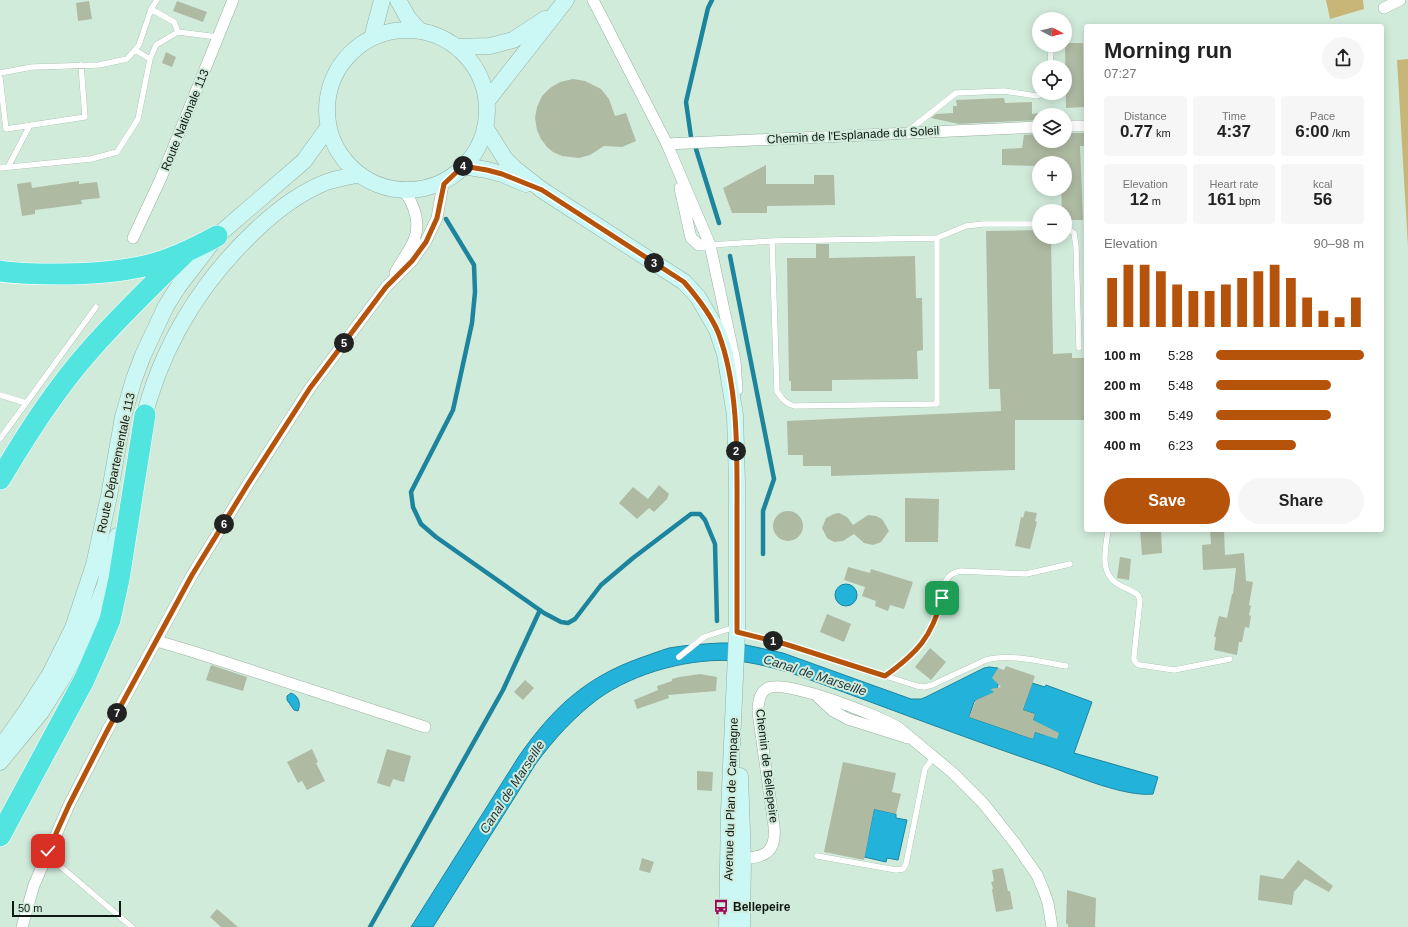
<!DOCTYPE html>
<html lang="en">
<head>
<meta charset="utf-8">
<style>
  body { margin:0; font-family:Helvetica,sans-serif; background:#f6f6f6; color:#222; height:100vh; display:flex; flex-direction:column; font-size:15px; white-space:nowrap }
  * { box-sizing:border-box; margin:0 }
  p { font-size:13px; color:#767676 }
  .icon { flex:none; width:22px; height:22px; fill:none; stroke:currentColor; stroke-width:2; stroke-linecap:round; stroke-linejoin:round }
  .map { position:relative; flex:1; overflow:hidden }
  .panel { position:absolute; left:1084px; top:24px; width:300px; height:508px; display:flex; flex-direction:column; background:#fff; border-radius:4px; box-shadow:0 2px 10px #0003 }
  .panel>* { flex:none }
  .needle { width:26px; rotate:97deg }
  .buttons { position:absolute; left:1032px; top:12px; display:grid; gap:8px }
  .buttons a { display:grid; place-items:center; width:40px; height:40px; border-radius:50%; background:#fff; box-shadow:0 2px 10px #0003; font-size:20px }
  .scale { position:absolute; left:12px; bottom:10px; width:109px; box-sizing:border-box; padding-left:4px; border:2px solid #0f1813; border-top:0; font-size:11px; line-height:14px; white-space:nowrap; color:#0f1813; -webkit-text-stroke:3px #d1ebdb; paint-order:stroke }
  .pin { position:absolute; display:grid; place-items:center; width:34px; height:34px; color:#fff; margin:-17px; border-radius:8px; box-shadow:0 2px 6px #0006 }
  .km { position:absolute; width:20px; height:20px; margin:-10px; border-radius:50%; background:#222; color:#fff; font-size:11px; line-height:20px; text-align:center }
  .round { display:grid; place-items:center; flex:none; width:42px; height:42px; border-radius:21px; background:#f6f6f6 }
  .headline { display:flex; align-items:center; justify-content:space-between; height:68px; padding:0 20px }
  h1 { font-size:22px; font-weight:700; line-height:30px }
  .metrics { display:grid; grid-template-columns:repeat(3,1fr); gap:6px; height:68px; padding:4px 20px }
  .metrics div { display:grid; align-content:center; border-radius:4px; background:#f6f6f6; text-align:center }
  .metrics b { font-size:17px; font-weight:700 }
  .metrics small { font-size:11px; font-weight:400 }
  .metrics p { font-size:11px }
  .chart { height:112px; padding:8px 20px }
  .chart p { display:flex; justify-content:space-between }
  .chart svg { width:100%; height:72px; margin-top:4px; stroke:#b45309; stroke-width:6 }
  .button { display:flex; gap:8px; margin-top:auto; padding:8px 20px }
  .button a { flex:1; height:46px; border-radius:24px; background:#b45309; color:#fff; font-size:16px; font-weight:700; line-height:46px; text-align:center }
  .button a+a { background:#f6f6f6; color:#222 }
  ul { padding:0 20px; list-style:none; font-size:13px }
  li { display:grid; grid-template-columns:64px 48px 1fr; align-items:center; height:30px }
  li i { height:10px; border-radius:5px; background:#b45309 }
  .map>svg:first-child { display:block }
  .green { fill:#c7b677 }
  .water { fill:#23b2da; stroke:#1d849e }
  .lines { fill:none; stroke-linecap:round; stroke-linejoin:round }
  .stream { stroke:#1d849e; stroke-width:4.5 }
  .building { fill:#afbaa2 }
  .service-casing { stroke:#98b0a1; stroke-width:6 }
  .minor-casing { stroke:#98b0a1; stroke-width:12 }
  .secondary-casing { stroke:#98b0a1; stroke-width:17 }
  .motorway-casing { stroke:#fff; stroke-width:22 }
  .service { stroke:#fff; stroke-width:5.5 }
  .minor { stroke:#fff; stroke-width:11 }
  .secondary { stroke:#cbf7f5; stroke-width:16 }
  .motorway { stroke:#52e4de; stroke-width:21 }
  .route-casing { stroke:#fff; stroke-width:8 }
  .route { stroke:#b45309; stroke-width:5 }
  .labels { text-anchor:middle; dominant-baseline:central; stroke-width:4; stroke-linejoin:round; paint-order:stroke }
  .street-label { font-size:12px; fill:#0f1813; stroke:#d1ebdb }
  .poi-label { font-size:12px; font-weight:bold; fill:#0f1813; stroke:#d1ebdb; text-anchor:start }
  .water-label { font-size:13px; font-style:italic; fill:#1f353d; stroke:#d1ebdb }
</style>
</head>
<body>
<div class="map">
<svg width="1408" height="927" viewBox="0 0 1408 927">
  <rect width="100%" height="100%" fill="#d1ebdb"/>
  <!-- green -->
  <path class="green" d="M1326,0H1363L1364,9L1330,19Z
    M1408,59V247L1397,60Z"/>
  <!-- water -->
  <path class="water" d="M835 595a11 11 0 1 1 22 0a11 11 0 1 1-22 0Z
    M720,643H737L783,653L911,699H921L926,697L984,668L989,667L998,668C995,676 1000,680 997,690L991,689L996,692L976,700L974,702L969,717L1033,739L1035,732L1044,735L1033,720L1035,714L1023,710L1032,683L1045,687L1046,685L1092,702L1074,753L1158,777L1153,794C1125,797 1078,777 1051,767C964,738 878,704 791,673C773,668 756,663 737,661C693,657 635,672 598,699C574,717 553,740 535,765L433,927H411L519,756C552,709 584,678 640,658C649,655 659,651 669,648C686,645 703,644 720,643Z
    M291,693C299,696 301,704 298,711L294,710L287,700V696Z
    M874,809L896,814V818L907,820L898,860L887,858L886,862L864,857Z"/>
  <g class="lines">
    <!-- stream -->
    <path class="stream" d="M691,137L686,102L708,8L712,0
      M696,149L719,223
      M446,219L474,265L475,292L472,323L453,410L411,492L413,507L421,524L436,537L544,613L561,622L568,623L575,619L601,585L633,558L691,514H700L705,520L715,544L717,621
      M730,256L774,479L763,511V554
      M370,927L503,690L540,610"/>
  </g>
  <!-- building -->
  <path class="building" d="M89,1L92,19L78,21L76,3Z
    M177,1L207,12L203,22L173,11Z
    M1065,43H1083L1084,107L1066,108Z
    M166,52L176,57L172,67L162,63Z
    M573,79L585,81L601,89L609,99L615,116L626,113L636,141L622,147L604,146L590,155L579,158L562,156L553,152L547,147L541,139L537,130L535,118L537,107L542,96L550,88L560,82Z
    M1004,98L1005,103L1032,102V114L1039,113V120L959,124L931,118L936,114L953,113V106H957L956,100Z
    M1065,133H1085V146H1080L1083,220H1065V211H1062L1061,189H1065V163H1039V166L1002,165V149L1022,148L1024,135L1039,134V141H1065Z
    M766,165V184H814V175H834L835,205L767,206V213H732L723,188Z
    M79,181V184L97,182L100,198L81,200L82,204L35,210V214L22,216L17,184L31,182L32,188Z
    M1039,230V237H1051L1053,354L1072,353V358H1085L1086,420H1015V470L831,476V466H803V455H788L787,421L1001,411L1000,389H989L986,231Z
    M816,244H829V258L915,256L916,298H922L923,350L917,351L918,379L832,380V391H791V381H789L787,258H816Z
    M659,485L669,494L667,499L654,512L649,508L637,519L619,503L633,487L648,499Z
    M905,498L939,499L938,542H905Z
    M1025,511L1037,513L1035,521L1037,522L1030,549L1015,546L1021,517L1023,518Z
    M773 526a15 15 0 1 1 30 0a15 15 0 1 1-30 0Z
    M839,513L847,517L853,525L868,515L876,516L882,519L889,531L881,542L873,545L864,543L854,534L843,541L834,542L827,538L822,528L826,518L834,514Z
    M1140,530H1161L1162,553L1142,555Z
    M1210,530H1224L1225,555L1244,553L1246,581L1253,582L1249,605L1251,606L1249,615L1251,616L1249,628L1245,627L1242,642H1239L1237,655L1214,650L1216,637H1214L1219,616L1227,618L1232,594H1233L1236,568L1203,570L1202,545L1211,544Z
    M1120,557L1131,559L1129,580L1117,578Z
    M848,567L870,573L871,569L913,582L904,609L890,605L888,611L875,606L876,601L862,596L865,587L844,580Z
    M827,614L851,624L844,642L820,632Z
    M930,648L946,662L931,680L915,667Z
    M211,665L247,677L243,691L206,680Z
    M1006,666L1035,676L1023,710L1035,714L1033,720L1059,733L1057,739L1035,732L1033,739L969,717L976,700L994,692L990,689L1001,687L992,678L998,668L1004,670Z
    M700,674L717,677L716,691L668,695L669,698L637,709L634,700L658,690L657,686L672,681V679L679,677Z
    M525,680L534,688L523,700L514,692Z
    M312,749L318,762L316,763L325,781L307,790L302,781L298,783L287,762Z
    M387,749L411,756L404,782L393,779L390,787L377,783Z
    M843,762L896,773L892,792L901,794L896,814L874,809L864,860L824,852Z
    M697,771L713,772L712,791L697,790Z
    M642,858L654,862L650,873L639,870Z
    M1298,860L1333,886L1329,892L1305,879L1294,892L1292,905L1258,900L1260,875L1283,879Z
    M1003,868L1008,891H1010L1013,909L996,912L992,890L993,888L991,882L994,881L992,870Z
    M1067,890L1096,898L1095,927H1068V924H1066Z
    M217,909L238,927H221L210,917Z"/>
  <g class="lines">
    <!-- service casing -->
    <g class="service-casing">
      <path id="service" d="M151,9L174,22L178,32
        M135,50L150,59
        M1050,67L1051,50
        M0,73L32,67L99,65L127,59L139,45L151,9L157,0
        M0,78L6,129L85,117L81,65
        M908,131L956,93L1004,91L1037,96L1046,93
        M8,167L30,125
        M0,168L91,159L117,152L138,119L150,59L156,45L178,32L218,37
        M1065,227L1074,233L1076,246L1079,348
        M772,241L777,391C782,399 785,403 794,406L937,404V238
        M710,245L772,241L937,238L966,226L983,224H1039
        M0,395L26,403
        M0,439L96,307
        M1108,530C1106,548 1099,571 1116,583C1122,587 1131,590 1138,595L1140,600L1134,656V660L1137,664L1140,665L1174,670L1230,659
        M737,632L785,644L917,686L924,687L932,685L986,660C1010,653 1042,662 1066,666
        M679,657L704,637L735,627
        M885,676C903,663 920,650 931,630C936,620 940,609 942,597C943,591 943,584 947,579C950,574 954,573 960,571L1026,574L1070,564
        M47,855L132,927
        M817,856L896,870L903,869L906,864L925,769L934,757"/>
    </g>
    <!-- minor casing -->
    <g class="minor-casing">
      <path id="minor" d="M593,0L667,144L710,245L735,361L737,390
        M1384,8L1400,0
        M1065,126H1086
        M667,144L1039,127
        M680,188L691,238L699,245H710
        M133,238L161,178L233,0
        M395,273C400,263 410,250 414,240C421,223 414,203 403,190
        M157,641L194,652L425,727
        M818,697L833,711L848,719L908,738
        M737,859C762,858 777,855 774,826L758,712C758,703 759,692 768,688C786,679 880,716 899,728L953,773L983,803L1014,842L1037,875L1043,889L1048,903L1052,927
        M22,927L34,885L69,805L107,731L192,575L248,484L310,388L386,287L412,261L426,241L437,218L443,184"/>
    </g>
    <!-- secondary casing -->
    <g class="secondary-casing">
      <path id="secondary" d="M398,0L408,18L418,29
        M327 110a80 80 0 1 1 160 0a80 80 0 1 1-160 0Z
        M373,34L382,0
        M458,47L490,46L513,40L545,19
        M487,101L566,0
        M485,127L505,159L514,168L542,190L684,282L698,297L717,330L725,354L735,415L737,484V632L729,811L727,927
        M463,166L487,170L502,174L526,184
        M142,425C160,349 200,282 257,229C277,210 298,194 324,183C334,179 346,177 356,175
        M0,748L25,713L50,674L73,628L94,565L109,496L123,417L134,379L143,355L166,306L178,287L217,236L304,161L327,129
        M0,762L41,712L64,676L87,633L105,585L117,536
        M740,776L743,859L742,927"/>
    </g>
    <!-- motorway casing -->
    <g class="motorway-casing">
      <path id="motorway" d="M0,271C19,274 39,274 58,274C89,274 120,272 149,265C173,259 195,248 217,236
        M0,479C27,434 56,388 91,349C121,315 153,284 185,253
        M0,836L84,680L96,653L110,620L119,579L145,415"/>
    </g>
    <!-- service -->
    <use href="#service" class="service"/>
    <!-- minor -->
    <use href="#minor" class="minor"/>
    <!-- secondary -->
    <use href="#secondary" class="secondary"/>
    <!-- motorway -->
    <use href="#motorway" class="motorway"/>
  </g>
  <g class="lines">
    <!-- route casing -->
    <g class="route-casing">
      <path id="route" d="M48,851L69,805L107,731L192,575L248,484L310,388L386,287L412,261L426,242L437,218L444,184L463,166L487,170L502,174L542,190L684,282C697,297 710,313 718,332C739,387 737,455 737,514C737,554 737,593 737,632L785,644L885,676C917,653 932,637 942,598"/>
    </g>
    <!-- route -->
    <use href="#route" class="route"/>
  </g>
  <!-- icons -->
  <defs>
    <g id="bus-bare" transform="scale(1.2)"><path d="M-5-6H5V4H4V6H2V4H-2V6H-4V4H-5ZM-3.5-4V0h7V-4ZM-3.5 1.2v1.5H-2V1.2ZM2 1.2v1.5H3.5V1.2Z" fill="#9c0855" stroke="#d1ebdb" stroke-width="2.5" paint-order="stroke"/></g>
  </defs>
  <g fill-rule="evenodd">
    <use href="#bus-bare" x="721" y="907"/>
  </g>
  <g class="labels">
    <!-- street labels -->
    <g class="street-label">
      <text transform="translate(185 120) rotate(-68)">Route Nationale 113</text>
      <text transform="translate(853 135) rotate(-3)">Chemin de l'Esplanade du Soleil</text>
      <text transform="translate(116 463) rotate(-78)">Route Départementale 113</text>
      <text transform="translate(767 766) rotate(83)">Chemin de Bellepeire</text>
      <text transform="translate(731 799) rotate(-88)">Avenue du Plan de Campagne</text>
    </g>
    <!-- poi labels -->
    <g class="poi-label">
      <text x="733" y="907">Bellepeire</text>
    </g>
    <!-- water labels -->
    <g class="water-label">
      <text transform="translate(815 675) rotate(18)">Canal de Marseille</text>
      <text transform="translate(512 787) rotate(-57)">Canal de Marseille</text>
    </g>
  </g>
</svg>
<div class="buttons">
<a><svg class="needle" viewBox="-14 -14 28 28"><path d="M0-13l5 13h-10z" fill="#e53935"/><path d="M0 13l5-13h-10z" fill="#767676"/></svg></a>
<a><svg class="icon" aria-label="locate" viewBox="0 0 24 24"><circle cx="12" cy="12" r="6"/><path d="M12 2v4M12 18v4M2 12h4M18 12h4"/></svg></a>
<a><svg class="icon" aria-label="layers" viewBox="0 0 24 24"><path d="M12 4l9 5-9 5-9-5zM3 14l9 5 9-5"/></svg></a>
<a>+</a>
<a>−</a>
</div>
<div class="scale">50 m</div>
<div class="pin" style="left:942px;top:598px;background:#1e9e55"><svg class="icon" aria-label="arrive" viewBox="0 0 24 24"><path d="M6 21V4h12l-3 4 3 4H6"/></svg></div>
<div class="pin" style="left:48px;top:851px;background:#d93025"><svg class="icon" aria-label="check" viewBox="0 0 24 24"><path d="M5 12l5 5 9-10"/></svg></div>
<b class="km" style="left:773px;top:641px">1</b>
<b class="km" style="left:736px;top:451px">2</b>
<b class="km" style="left:654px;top:263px">3</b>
<b class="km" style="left:463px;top:166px">4</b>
<b class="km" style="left:344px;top:343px">5</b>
<b class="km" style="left:224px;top:524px">6</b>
<b class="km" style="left:117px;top:713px">7</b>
<section class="panel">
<div class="headline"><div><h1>Morning run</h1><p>07:27</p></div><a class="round"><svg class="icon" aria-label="share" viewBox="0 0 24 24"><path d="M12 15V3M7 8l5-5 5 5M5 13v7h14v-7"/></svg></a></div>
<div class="metrics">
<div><p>Distance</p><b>0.77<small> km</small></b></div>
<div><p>Time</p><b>4:37</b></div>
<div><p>Pace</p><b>6:00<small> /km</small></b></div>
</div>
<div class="metrics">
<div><p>Elevation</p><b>12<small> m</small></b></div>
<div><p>Heart rate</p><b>161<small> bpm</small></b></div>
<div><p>kcal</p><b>56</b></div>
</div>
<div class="chart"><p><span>Elevation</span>90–98 m</p>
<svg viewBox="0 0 160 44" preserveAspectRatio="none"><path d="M5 44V14M15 44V6M25 44V6M35 44V10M45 44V18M55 44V22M65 44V22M75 44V18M85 44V14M95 44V10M105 44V6M115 44V14M125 44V26M135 44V34M145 44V38M155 44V26"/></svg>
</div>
<ul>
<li><b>100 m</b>5:28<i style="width:100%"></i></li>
<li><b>200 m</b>5:48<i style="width:78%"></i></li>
<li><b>300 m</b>5:49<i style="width:78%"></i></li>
<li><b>400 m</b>6:23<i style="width:54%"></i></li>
</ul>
<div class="button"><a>Save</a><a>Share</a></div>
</section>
</div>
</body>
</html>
